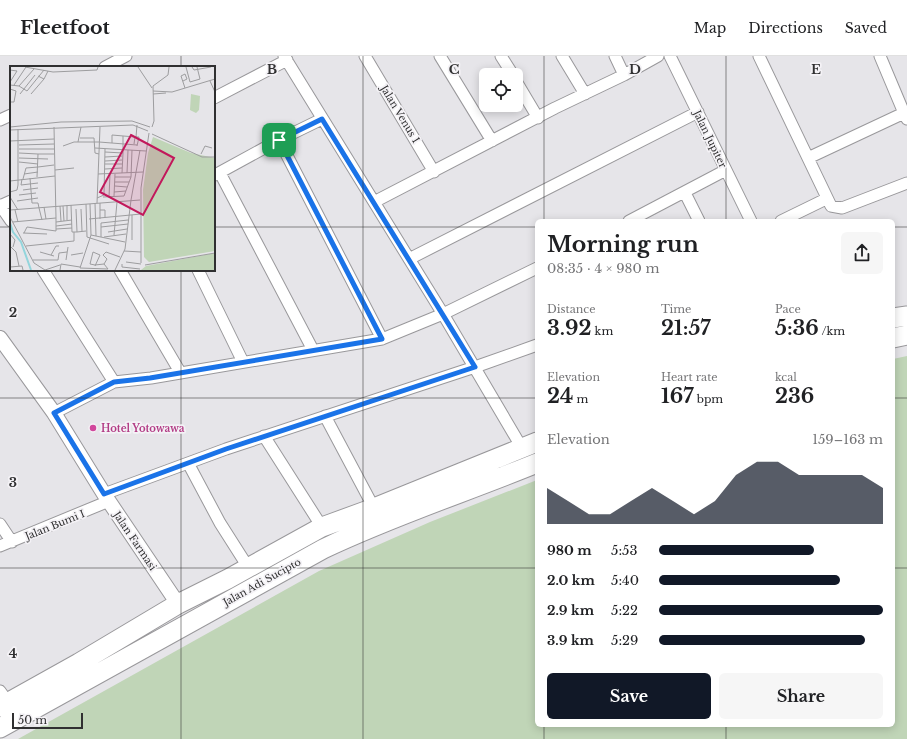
<!DOCTYPE html>
<html lang="en">
<head>
<meta charset="utf-8">
<style>
  body { margin:0; font-family:"Libre Baskerville",serif; background:#f6f6f6; color:#202124; height:100vh; display:flex; flex-direction:column; font-size:15px; white-space:nowrap }
  * { box-sizing:border-box; margin:0 }
  p { font-size:13px; color:#757577 }
  .icon { flex:none; width:22px; height:22px; fill:none; stroke:currentColor; stroke-width:2; stroke-linecap:round; stroke-linejoin:round }
  .map { position:relative; flex:1; overflow:hidden }
  .details { position:absolute; left:535px; top:163px; width:360px; height:508px; display:flex; flex-direction:column; background:#fff; border-radius:6px; box-shadow:0 2px 10px #0003 }
  .details>* { flex:none }
  .fabs { position:absolute; left:479px; top:12px; display:grid; gap:8px }
  .fabs a { display:grid; place-items:center; width:44px; height:44px; border-radius:6px; background:#fff; box-shadow:0 2px 10px #0003; font-size:20px }
  .scale { position:absolute; left:12px; bottom:10px; width:71px; box-sizing:border-box; padding-left:4px; border:2px solid #303031; border-top:0; font-size:11px; line-height:14px; white-space:nowrap; color:#303031; -webkit-text-stroke:3px #f4f2f6; paint-order:stroke }
  .pin { position:absolute; display:grid; place-items:center; width:34px; height:34px; color:#fff; margin:-17px; border-radius:8px; box-shadow:0 2px 6px #0006 }
  .round { display:grid; place-items:center; flex:none; width:42px; height:42px; border-radius:6px; background:#f6f6f6 }
  .overview { display:flex; align-items:center; justify-content:space-between; height:68px; padding:0 12px }
  h1 { font-size:22px; font-weight:700; line-height:30px }
  .figures { display:grid; grid-template-columns:repeat(3,1fr); gap:6px; height:68px; padding:4px 12px }
  .figures div { display:grid; align-content:center }
  .figures b { font-size:20px; font-weight:700 }
  .figures small { font-size:11px; font-weight:400 }
  .figures p { font-size:11px }
  .chart { height:112px; padding:8px 12px }
  .chart p { display:flex; justify-content:space-between }
  .chart svg { width:100%; height:72px; margin-top:4px; fill:#111827; opacity:.7 }
  .cta { display:flex; gap:8px; margin-top:auto; padding:8px 12px }
  .cta a { flex:1; height:46px; border-radius:6px; background:#111827; color:#fff; font-size:16px; font-weight:700; line-height:46px; text-align:center }
  .cta a+a { background:#f6f6f6; color:#202124 }
  ul { padding:0 12px; list-style:none; font-size:13px }
  li { display:grid; grid-template-columns:64px 48px 1fr; align-items:center; height:30px }
  li i { height:10px; border-radius:5px; background:#111827 }
  header { display:flex; align-items:center; gap:24px; box-sizing:border-box; height:56px; padding:0 20px; background:#fff; border-bottom:1px solid #e0e0e0 }
  header strong { font-size:19px }
  nav { display:flex; gap:22px; margin-inline-start:auto; font-size:14px }
  .map>svg:first-child { display:block }
  .green { fill:#c0d5b7 }
  .lines { fill:none; stroke-linecap:round; stroke-linejoin:round }
  .minor-casing { stroke:#99989b; stroke-width:13 }
  .tertiary-casing { stroke:#99989b; stroke-width:16 }
  .trunk-casing { stroke:#99989b; stroke-width:21 }
  .minor { stroke:#fff; stroke-width:11 }
  .tertiary { stroke:#fff; stroke-width:14 }
  .trunk { stroke:#fff; stroke-width:19 }
  .route-casing { stroke:#fff; stroke-width:8 }
  .route { stroke:#1a73e8; stroke-width:5 }
  .grid { fill:none; stroke:#303031; stroke-width:1; stroke-opacity:0.55 }
  .hotel-dot { fill:#d1479c; stroke:#f4f2f6; stroke-width:1.5 }
  .labels { text-anchor:middle; dominant-baseline:central; stroke-width:3.5; stroke-linejoin:round; paint-order:stroke }
  .street-label { font-size:10px; fill:#303031; stroke:#f4f2f6 }
  .hotel-label { font-size:10px; font-weight:bold; fill:#b23c85; stroke:#f4f2f6; text-anchor:start }
  .inset-river { fill:none; stroke:#93d5dc; stroke-width:2 }
  .inset-road { fill:none; stroke:#9d9d9f; stroke-width:1 }
  .view { fill:#c2185b; fill-opacity:0.15; stroke:#c2185b; stroke-width:2 }
  .inset-edge { fill:none; stroke:#303031; stroke-width:2 }
  .grid-label { font-size:13px; text-anchor:middle; font-weight:bold; fill:#303031; stroke:#f4f2f6; stroke-width:3.5; stroke-linejoin:round; paint-order:stroke }
</style>
</head>
<body>
<header>
<strong>Fleetfoot</strong>
<nav><a>Map</a><a>Directions</a><a>Saved</a></nav>
</header>
<div class="map">
<svg width="907" height="683" viewBox="0 0 907 683">
  <rect width="100%" height="100%" fill="#e6e5e9"/>
  <!-- green -->
  <path class="green" d="M907,300V683H18L319,515L430,466L537,424V669H893V303Z"/>
  <g class="lines">
    <!-- minor casing -->
    <g class="minor-casing">
      <path id="minor" d="M284,0L443,258L522,392
        M365,0L434,116
        M440,0L492,85
        M501,0L513,19
        M562,0L585,38
        M615,0L624,19L658,0
        M670,0L751,165
        M759,0L831,150L842,152L907,127
        M880,0L904,57
        M105,11L126,0
        M516,25L538,62
        M214,42L287,4
        M0,64L11,59
        M279,84L382,283
        M808,102L904,57L907,63
        M220,117L313,294
        M215,119L279,84L322,63
        M685,137L699,165
        M374,146L555,52L624,19
        M0,149L11,165
        M0,150L11,145
        M629,165L726,114
        M781,165L826,143
        M409,203L698,56
        M43,214L114,326L151,322L382,283L443,258L537,212
        M120,214L180,316
        M198,214L243,306
        M54,357L114,326
        M325,360L374,452
        M264,380L322,471
        M188,407L220,467L248,511
        M104,438L226,393L475,311L537,289
        M0,468L12,486
        M0,490L109,445
        M0,635L8,646"/>
    </g>
    <!-- tertiary casing -->
    <g class="tertiary-casing">
      <path id="tertiary" d="M0,282L54,357L104,438L178,548"/>
    </g>
    <!-- trunk casing -->
    <g class="trunk-casing">
      <path id="trunk" d="M893,262L907,260
        M893,282L907,279
        M0,651L79,607L178,548L228,523L322,471L374,452L537,386
        M0,672L323,493C392,460 466,436 537,407"/>
    </g>
    <!-- minor -->
    <use href="#minor" class="minor"/>
    <!-- tertiary -->
    <use href="#tertiary" class="tertiary"/>
    <!-- trunk -->
    <use href="#trunk" class="trunk"/>
  </g>
  <g class="lines">
    <!-- route casing -->
    <g class="route-casing">
      <path id="route" d="M322,63L475,311L226,393L104,438L54,357L114,326L150,322L382,283L279,84Z"/>
    </g>
    <!-- route -->
    <use href="#route" class="route"/>
  </g>
  <!-- grid -->
  <path class="grid" d="M181,0V11M363,0V683M544,0V165M726,0V165M0,171H11M214,171H537M893,171H907M181,214V683M0,342H537M893,342H907M0,512H537M893,512H907M544,669V683M726,669V683"/>
  <!-- markers -->
  <circle class="hotel-dot" cx="93" cy="372" r="4"/>
  <g class="labels">
    <!-- street labels -->
    <g class="street-label">
      <text transform="translate(400 58) rotate(59)">Jalan Venus I</text>
      <text transform="translate(710 83) rotate(64)">Jalan Jupiter</text>
      <text transform="translate(55 469) rotate(-22)">Jalan Bumi I</text>
      <text transform="translate(135 485) rotate(56)">Jalan Farmasi</text>
      <text transform="translate(262 526) rotate(-29)">Jalan Adi Sucipto</text>
    </g>
    <!-- hotel labels -->
    <g class="hotel-label">
      <text x="101" y="372">Hotel Yotowawa</text>
    </g>
  </g>
  <!-- overview -->
  <g transform="translate(10 10)">
    <rect width="205" height="205" fill="#e6e5e9"/>
    <path d="M181,28L190,30L189,44L186,47L180,44ZM143,71L181,87L205,92V185L139,196L134,191L133,124L138,87ZM205,187V204H131L136,200Z" fill="#c0d5b7"/>
    <path class="inset-river" d="M0,157L3,166L11,176L21,204"/>
    <path class="inset-road" d="M15,1L43,6L87,4L88,1M128,1L142,22M176,1L180,16L190,13L187,1M182,1L184,4L201,1M0,4L7,5L0,16M28,10L34,13L38,5M173,15L177,13L175,8L171,10L175,22M200,15L205,26M0,19L9,20L24,3M4,19L16,1M9,20L17,25L34,4M0,23L6,25L4,36H0M143,25L162,26L205,13M10,28L25,9M21,28L34,13M143,28L156,27M0,61L51,56L122,55L140,61M142,61L144,55L143,20L158,9L159,1M0,64L123,59L138,65M142,68L192,91H205M126,71L127,59M70,72H84L85,87L89,88M0,75L44,73M68,76L71,61M89,76L127,79M102,77V69L125,71M124,78L125,71H129L127,80M9,79L44,78M53,80L64,76H89M85,82L136,85M9,83H44M95,86L113,87V70M9,87L28,88M191,88L195,80L202,82M95,91L112,90M9,92L38,93M95,95L112,94M9,96L28,98M95,98H112M28,101L44,99M95,103L112,102M45,104L64,102M112,107L113,87M117,107L118,84M14,108L28,106M88,108L133,106M27,111L28,88H44M105,111H121M20,112L22,137H28L29,142M12,113L11,119L28,117M13,113L16,102L28,101M0,115L45,110M105,116H119M105,120L117,121M13,124L28,122M0,126L7,124L8,119V63M104,126L116,125M9,129L26,127M104,130L105,108M0,131L8,144M93,131L114,130L121,111L122,84M99,131L100,108M87,132L94,129L95,83M121,134L130,84M7,135L28,132M85,137L86,170M87,137L90,61M90,137V153M76,138L77,171L99,178M80,138L81,169L70,202L98,203L94,198L85,199M57,139V154M61,139L62,166H67M50,140L51,155M53,140L54,155M34,141L36,153M29,142L32,154M66,143L67,166L76,165M71,143L72,165M0,144L130,134M5,144L8,156M90,144H95V152M122,149V174M0,151L24,197L35,204M79,153L131,148M3,156L46,152L44,61M46,156L62,154M46,160L62,158M91,161L118,158M46,163L62,162M98,166L117,163M13,167L37,168M14,167L17,161L46,165V152M0,168L5,174L3,181M81,169L115,176M104,169L107,136M91,171V157L118,154M94,171L116,168M0,180L6,186L9,200M16,180L64,175V166M114,185L131,186M30,186L44,190M41,189L46,180H49M61,189L73,187M23,194H48L49,187L57,186M56,194L58,181M116,196L131,198M131,197V122L139,67M94,198L97,193L93,189L96,186L110,191M112,198V201L130,203M135,199L205,187M85,200L90,189L83,186L80,198L85,199M0,201L12,200L13,204M35,204L50,199M50,204L51,198L70,201M105,204L115,183L121,134"/>
    <path class="view" d="M121,69L164,92L133,149L90,126Z"/>
    <rect width="205" height="205" class="inset-edge"/>
  </g>
  <g class="grid-label">
    <text x="272" y="18">B</text>
    <text x="454" y="18">C</text>
    <text x="635" y="18">D</text>
    <text x="816" y="18">E</text>
    <text x="13" y="261">2</text>
    <text x="13" y="431">3</text>
    <text x="13" y="602">4</text>
  </g>
</svg>
<div class="fabs">
<a><svg class="icon" aria-label="locate" viewBox="0 0 24 24"><circle cx="12" cy="12" r="6"/><path d="M12 2v4M12 18v4M2 12h4M18 12h4"/></svg></a>
</div>
<div class="scale">50 m</div>
<div class="pin" style="left:279px;top:84px;background:#1e9e55"><svg class="icon" aria-label="arrive" viewBox="0 0 24 24"><path d="M6 21V4h12l-3 4 3 4H6"/></svg></div>
<section class="details">
<div class="overview"><div><h1>Morning run</h1><p>08:35 · 4 × 980 m</p></div><a class="round"><svg class="icon" aria-label="share" viewBox="0 0 24 24"><path d="M12 15V3M7 8l5-5 5 5M5 13v7h14v-7"/></svg></a></div>
<div class="figures">
<div><p>Distance</p><b>3.92<small> km</small></b></div>
<div><p>Time</p><b>21:57</b></div>
<div><p>Pace</p><b>5:36<small> /km</small></b></div>
</div>
<div class="figures">
<div><p>Elevation</p><b>24<small> m</small></b></div>
<div><p>Heart rate</p><b>167<small> bpm</small></b></div>
<div><p>kcal</p><b>236</b></div>
</div>
<div class="chart"><p><span>Elevation</span>159–163 m</p>
<svg viewBox="0 0 160 44" preserveAspectRatio="none"><path d="M0 44V22L10 30L20 38L30 38L40 30L50 22L60 30L70 38L80 30L90 14L100 6L110 6L120 14L130 14L140 14L150 14L160 22V44z"/></svg>
</div>
<ul>
<li><b>980 m</b>5:53<i style="width:69%"></i></li>
<li><b>2.0 km</b>5:40<i style="width:81%"></i></li>
<li><b>2.9 km</b>5:22<i style="width:100%"></i></li>
<li><b>3.9 km</b>5:29<i style="width:92%"></i></li>
</ul>
<div class="cta"><a>Save</a><a>Share</a></div>
</section>
</div>
</body>
</html>
